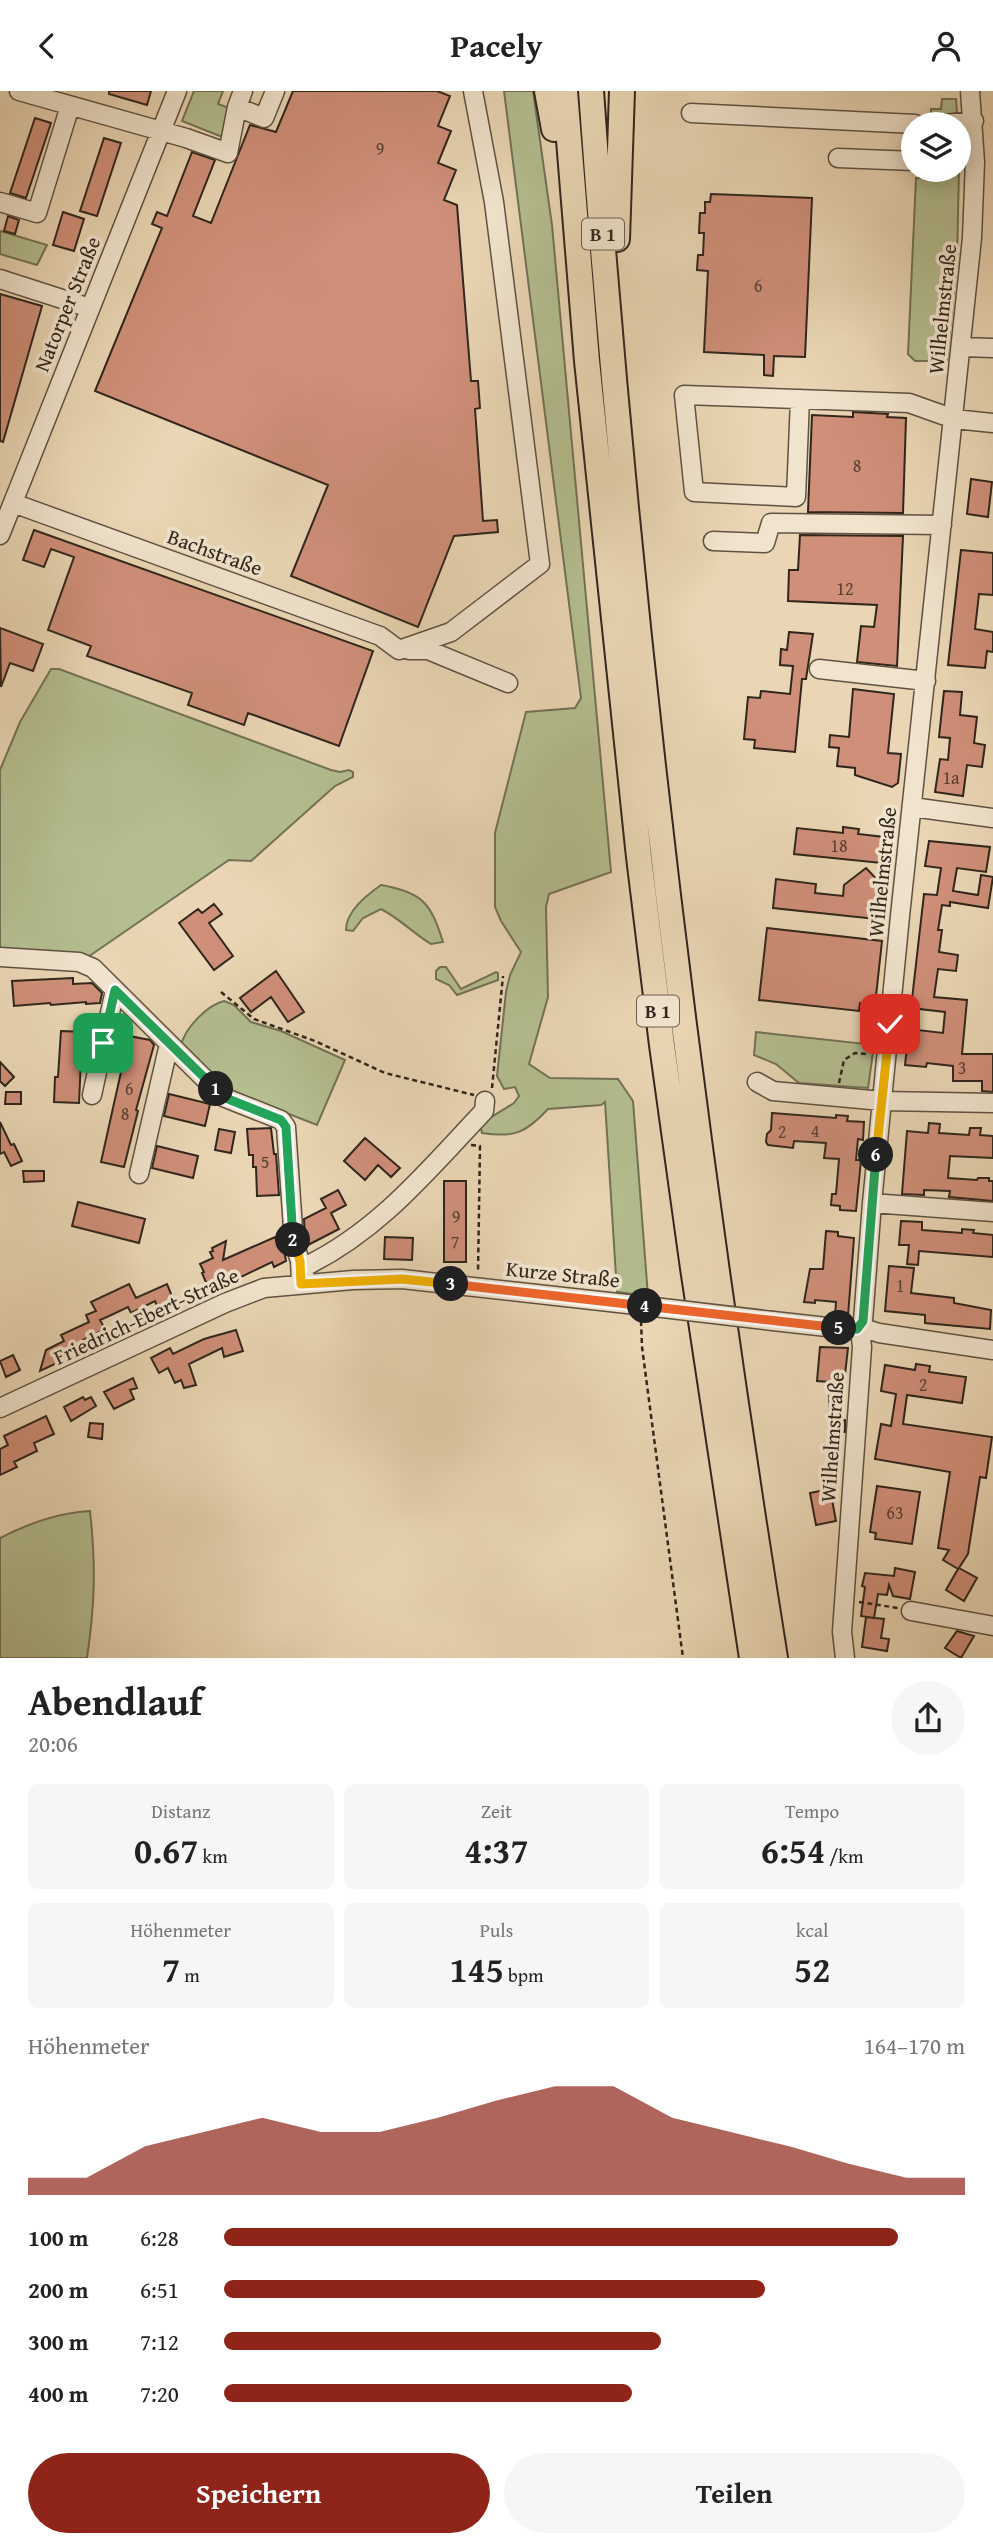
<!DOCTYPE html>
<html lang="de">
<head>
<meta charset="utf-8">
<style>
  body { margin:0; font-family:"Gentium Book Plus",serif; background:#f6f6f6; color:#222; height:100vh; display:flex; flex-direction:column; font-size:26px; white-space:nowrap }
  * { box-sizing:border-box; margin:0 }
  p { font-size:23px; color:#767676 }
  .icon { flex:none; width:38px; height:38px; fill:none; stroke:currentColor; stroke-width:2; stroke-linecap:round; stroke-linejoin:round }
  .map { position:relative; height:1567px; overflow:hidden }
  .side { display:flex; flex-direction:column; background:#fff; flex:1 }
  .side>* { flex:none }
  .tools { position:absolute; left:901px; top:21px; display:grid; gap:14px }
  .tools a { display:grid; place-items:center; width:70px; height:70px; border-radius:50%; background:#fff; box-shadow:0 4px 18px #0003; font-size:35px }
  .pin { position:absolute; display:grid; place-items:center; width:60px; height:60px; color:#fff; margin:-30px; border-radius:14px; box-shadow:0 4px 10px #0006 }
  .km { position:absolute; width:35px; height:35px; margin:-18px; border-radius:50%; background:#222; color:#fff; font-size:19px; line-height:35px; text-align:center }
  .round { display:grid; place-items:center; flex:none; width:74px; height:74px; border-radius:37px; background:#f6f6f6 }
  .summary { display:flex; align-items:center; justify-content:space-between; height:119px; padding:0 28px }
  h1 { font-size:38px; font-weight:700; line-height:52px }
  .figures { display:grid; grid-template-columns:repeat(3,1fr); gap:10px; height:119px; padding:7px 28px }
  .figures div { display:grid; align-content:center; border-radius:10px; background:#f6f6f6; text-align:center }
  .figures b { font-size:35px; font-weight:700 }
  .figures small { font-size:19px; font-weight:400 }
  .figures p { font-size:19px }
  .chart { height:196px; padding:14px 28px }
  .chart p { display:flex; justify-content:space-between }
  .chart svg { width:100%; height:126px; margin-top:7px; fill:#8f2418; opacity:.7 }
  .cta { display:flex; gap:14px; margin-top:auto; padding:14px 28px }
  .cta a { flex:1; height:80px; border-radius:42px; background:#8f2418; color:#fff; font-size:28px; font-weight:700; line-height:80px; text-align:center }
  .cta a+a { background:#f6f6f6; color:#222 }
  ul { padding:0 28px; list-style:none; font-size:23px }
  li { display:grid; grid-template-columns:112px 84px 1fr; align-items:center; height:52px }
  li i { height:18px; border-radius:9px; background:#8f2418 }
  header { display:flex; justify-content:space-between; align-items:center; height:91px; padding:0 28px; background:#fff; font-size:32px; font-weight:700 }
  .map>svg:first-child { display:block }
  .green { fill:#b4be8f; stroke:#727256; stroke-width:2 }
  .building { fill:#cf8f79; stroke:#30261c; stroke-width:2 }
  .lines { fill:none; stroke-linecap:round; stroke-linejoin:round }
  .minor-casing { stroke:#5e5242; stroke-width:21 }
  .highway-casing { stroke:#30261c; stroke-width:28 }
  .path { stroke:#30261c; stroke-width:2.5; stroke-dasharray:5 3.5; stroke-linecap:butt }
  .minor { stroke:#f1e4ce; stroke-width:18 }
  .highway { stroke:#ead6b4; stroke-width:24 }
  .minor-bridge-casing { stroke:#5e5242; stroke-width:21; stroke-linecap:butt }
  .minor-bridge { stroke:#f1e4ce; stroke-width:18 }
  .split-1-casing { stroke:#fff; stroke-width:14 }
  .split-2-casing { stroke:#fff; stroke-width:14 }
  .split-3-casing { stroke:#fff; stroke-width:14 }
  .split-4-casing { stroke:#fff; stroke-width:14 }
  .split-5-casing { stroke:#fff; stroke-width:14 }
  .split-6-casing { stroke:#fff; stroke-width:14 }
  .split-7-casing { stroke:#fff; stroke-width:14 }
  .split-1 { stroke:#22a559; stroke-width:9 }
  .split-2 { stroke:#22a559; stroke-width:9 }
  .split-3 { stroke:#f5b400; stroke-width:9 }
  .split-4 { stroke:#f0652b; stroke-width:9 }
  .split-5 { stroke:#f0652b; stroke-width:9 }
  .split-6 { stroke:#22a559; stroke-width:9 }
  .split-7 { stroke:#f5b400; stroke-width:9 }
  .labels { text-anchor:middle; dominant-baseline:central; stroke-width:7; stroke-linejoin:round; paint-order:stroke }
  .number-label { font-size:18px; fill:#584033 }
  .shield { fill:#f1e4ce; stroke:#6a5f51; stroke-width:2 }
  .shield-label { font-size:19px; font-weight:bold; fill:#30261c }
  .street-label { font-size:21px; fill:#30261c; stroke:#f1e4ce }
</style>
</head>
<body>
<header><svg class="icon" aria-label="back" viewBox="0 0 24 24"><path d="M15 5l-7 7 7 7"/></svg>Pacely<svg class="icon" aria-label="person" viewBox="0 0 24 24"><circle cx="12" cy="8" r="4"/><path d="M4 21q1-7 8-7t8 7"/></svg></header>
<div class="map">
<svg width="993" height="1567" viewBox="0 0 993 1567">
  <rect width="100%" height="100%" fill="#ead6b4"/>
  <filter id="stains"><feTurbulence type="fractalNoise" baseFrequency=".00286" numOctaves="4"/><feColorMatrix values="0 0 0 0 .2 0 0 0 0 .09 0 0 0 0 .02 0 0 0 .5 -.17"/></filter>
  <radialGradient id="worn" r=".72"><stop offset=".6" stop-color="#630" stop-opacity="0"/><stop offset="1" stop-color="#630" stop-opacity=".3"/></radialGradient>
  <!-- green -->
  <path class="green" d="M194,0H223L218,13L229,17L225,47L182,30Z
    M504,0H533L552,134L611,781L549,803L546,816L548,906L529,973L550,987L618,988L633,1010L648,1205L617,1201L605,1011L601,1014L548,1018C526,1042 514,1047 482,1042L480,1033L514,1012L519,1005L515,996L504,998L497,985L506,901L510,884L521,861L501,830L495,816V742L526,621L575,617L581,607Z
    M942,8H956L957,22L931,27V18H941Z
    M946,79H959L957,168L947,270H915L908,263L916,87H945Z
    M0,140L47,154L37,174L0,163Z
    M51,578H59L331,679L340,681L349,679L353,681V686L335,695L251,770L229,769L85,868L0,862V679L20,631Z
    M381,794C422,801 431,812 443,851L431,853C414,843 399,827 381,818L363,827L353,840L346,839C346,820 367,804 381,794Z
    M440,876H446L461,898L496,881L498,882V889L457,904L449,894L436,888V880Z
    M224,910L234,914L251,931L281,940L345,969L317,1034L225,998L181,955C184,938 207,914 224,910Z
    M867,939L876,940L868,997L799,992L776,973L754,964L756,941L865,953Z
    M90,1420C96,1475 95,1512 87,1567H0V1447C30,1432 57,1422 90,1420Z"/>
  <!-- building -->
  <path class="building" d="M109,0H151L147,14L109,3Z
    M293,0H437L450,5L438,35L451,40L438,72L456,79L444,109L457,114L471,290H478L480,317L475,318L483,430L497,429L498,441L454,445L418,536L291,485L328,394L95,300L162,137L152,133L157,121L167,125L192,61L215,69L193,125L211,132L250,34L276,41Z
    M35,27L51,32L26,107L10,102Z
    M104,47L121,52L97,125L80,120Z
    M711,103L812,107L805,266L774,265L773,285L764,284V264L704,261L708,180L697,179L698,164H703L704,142H699L700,122H705V111H710Z
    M63,121L84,128L74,160L53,154Z
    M8,125L19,129L15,143L4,140Z
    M0,203L42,215L3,351L0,350Z
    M853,321L888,323L887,326L906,327L903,422L808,421L812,324L853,326Z
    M971,388L992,391L988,426L967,423Z
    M34,439L373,560L339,655L248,622L244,634L188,614L192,602L87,565L91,555L48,539L74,466L51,458L44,476L23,469Z
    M800,444L903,445L897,575L857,571L861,535L874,536L877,514L788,510L789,479H798Z
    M961,459L993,462V504L979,503L975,538L993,541V561L987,560L985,577L948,574Z
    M0,537L43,553L33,580L10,572L1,596Z
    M789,541L813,543L806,588H802L795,661L754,657L755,649L744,648L748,606L760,607L761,600L790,603L793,575L780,574L781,558L787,559Z
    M853,598L894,603L888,662L901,663L898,692L892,696L855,684V677L837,675L839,657L829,656L830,644L849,646Z
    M944,600L962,601L960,624L977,626L974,652L985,654L982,676L967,674L963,705L935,701L940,668L948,669L950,647L939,646Z
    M843,736L859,738L858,743L884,746L881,772L794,763L797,737L843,742Z
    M929,750L990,756L986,781L957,777L953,800L978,804L981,784L993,786L988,817L950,811V815L942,814L938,839H942L939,861L958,864L956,880L938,878L934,906L967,909L962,963H993V1001L982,1000V990H953V975L927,972L926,976L905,974L909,938L943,942L945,921L911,917L924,803L937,804L941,777L925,775Z
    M866,777L884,796L881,823L876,828L773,817L776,788L816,793L815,802L843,805L844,794Z
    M214,813L222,823L209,832L233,865L214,879L179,832L198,818L202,822Z
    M767,837L882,850L875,914L860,912L859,920L759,909Z
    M276,880L304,921L288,931L271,906L251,921L240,907Z
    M73,887V893L92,892L102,902L100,912L86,913V911L51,914L50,912L14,915L12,890Z
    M61,940L86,941L85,968H81L79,1012L54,1011L55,986H58Z
    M129,945L150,949L154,954L136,1019L138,1020L124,1076L101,1071Z
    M0,971L14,986L5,995L0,990Z
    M6,1001H21V1013H5Z
    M169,1003L210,1013L205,1035L164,1025Z
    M772,1022L836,1027V1024L848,1025L847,1030L864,1031L863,1049L858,1048L856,1069H861L856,1120L840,1119V1115L831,1114L832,1103H836L839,1068L824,1067L826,1052L794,1050L793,1057L768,1054L766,1051L767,1043L771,1039Z
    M0,1031L11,1054L14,1053L22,1070L11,1075L4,1061L0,1063Z
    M929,1032L940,1033L939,1042L969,1044L970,1037H981L980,1044L993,1045V1067L950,1065L948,1087L977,1089L978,1087H989V1090H993V1110L949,1106L950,1100L924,1099V1104L902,1103L907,1040L928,1042Z
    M271,1037L274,1063H276L279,1104L257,1105L256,1076H253V1064H249L247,1038Z
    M219,1038L235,1041L231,1062L215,1059Z
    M365,1047L400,1077L391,1086L378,1074L365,1089L344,1070Z
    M157,1055L198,1065L193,1087L152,1077Z
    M23,1080H44V1090L24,1091Z
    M444,1090H466V1171H444Z
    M338,1099L346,1114L331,1122L339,1138L308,1154L305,1147L304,1128L326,1117L321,1108Z
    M78,1111L145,1128L139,1152L72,1135Z
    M901,1130L922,1131V1139L962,1142V1138L974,1139L973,1142L993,1144V1166L919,1160L918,1174L907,1173L909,1154H899Z
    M826,1140L838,1141V1145L854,1147L848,1225L835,1224L836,1211L815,1209V1212L804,1211L810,1178H823Z
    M275,1146L276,1149L280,1147L283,1153L286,1170L274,1176L272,1171L210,1201L202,1182L204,1181L200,1173L213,1167L210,1161L213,1160L212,1157L226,1150L223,1169Z
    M385,1146L413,1147L412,1169L384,1168Z
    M889,1175L914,1177L911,1202L954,1207V1212L991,1219L990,1238L925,1232V1224L885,1220Z
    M129,1193L136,1207L167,1193L176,1215L160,1222L155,1210L131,1222L128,1216L109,1225L100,1229L105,1238L83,1249L87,1258L40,1280L46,1259L64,1250L61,1244L89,1231L86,1224L96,1220L91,1211Z
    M236,1239L243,1260L224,1266L222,1257L189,1273L196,1294L184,1297L181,1289L175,1292L168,1277L159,1282L151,1267L170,1257L173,1263L204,1248Z
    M820,1256L848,1257L840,1328L845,1329V1341L830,1340L829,1291L817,1290Z
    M13,1264L20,1279L6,1286L0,1270Z
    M916,1273L930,1275L929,1281L966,1286L962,1312L907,1304L903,1333L992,1346L986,1387L980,1386L968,1463L959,1477L977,1487L964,1510L946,1499L958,1478L943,1469L949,1459L938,1457L950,1381L875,1368L881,1333L891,1335L896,1303L881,1300L885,1274L915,1279Z
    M133,1287L137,1297L130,1299L134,1308L114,1318L104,1301Z
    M83,1306L85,1309L91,1306L96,1315L71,1330L64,1316Z
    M46,1325L54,1343L34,1352L37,1360L14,1371L17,1376L0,1384V1358L8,1354L4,1345Z
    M90,1332L103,1333L102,1348L88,1346Z
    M877,1395L920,1401L912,1453L875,1448L876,1442L870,1441Z
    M830,1398L836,1430L816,1434L810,1402Z
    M895,1477L915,1481L910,1508L893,1505L889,1494L887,1504L878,1503L874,1527L861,1525L865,1496L862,1495L865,1482L894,1485Z
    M866,1526L884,1528L881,1547L889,1548L887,1560L862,1556Z
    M957,1540L974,1545L961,1567L945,1557Z"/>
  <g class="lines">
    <!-- minor casing -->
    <g class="minor-casing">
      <path id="minor" d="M19,0L186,47L228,62L237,16
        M243,0L237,16L264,27L275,0
        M691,22L915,33
        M945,33L974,30
        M838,67L914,70
        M0,111L37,122L70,15
        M0,188L90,217
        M962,256L993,257
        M800,308L796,406L694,401L684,304L909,312L954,328L993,332
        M13,412L380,545L399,559
        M0,444L177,0
        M713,450L765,452L771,432L942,434
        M399,559L451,541L540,473L494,111L473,0
        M409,559H428L508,592
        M819,578L926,590
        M912,716L993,727
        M0,866L79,871L93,877L223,1006L281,1029L286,1036L294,1152L300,1170L301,1193
        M757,991L773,1000L882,1010L993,1012
        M92,1004L115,899
        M139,1083L169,953
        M872,1112L993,1121
        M302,1189L306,1175C380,1139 428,1079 484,1020L485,1010
        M773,1230L854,1239L860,1236L879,1242L993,1259
        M0,1317L225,1212L264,1197L353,1189L402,1188L654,1216
        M911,1520L993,1535
        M845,1567L842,1541L862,1256L860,1236L863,1230L872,1112L900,825L972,147L975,71L970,0"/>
    </g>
    <!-- highway casing -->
    <g class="highway-casing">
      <path id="highway" d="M547,0L554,38
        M565,0L587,270L639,766L662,954L693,1177L752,1567
        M591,0C628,525 692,1048 775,1567
        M617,148L622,0"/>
    </g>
    <!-- path -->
    <path class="path" d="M221,901L254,928L315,950L385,982L474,1004
      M839,992L844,969L855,962L867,963L871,933
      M492,997L503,885
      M471,1054L480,1055L478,1182
      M641,1230L642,1256L683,1567
      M859,1511L898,1517"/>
    <!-- minor -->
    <use href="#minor" class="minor"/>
    <!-- highway -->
    <use href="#highway" class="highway"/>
    <!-- minor-bridge casing -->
    <g class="minor-bridge-casing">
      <path id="minor-bridge" d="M654,1216L773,1230"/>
    </g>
    <!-- minor-bridge -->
    <use href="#minor-bridge" class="minor-bridge"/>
  </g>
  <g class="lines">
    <!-- split-1 casing -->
    <g class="split-1-casing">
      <path id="split-1" d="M103,952L115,899L216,998"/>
    </g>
    <!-- split-2 casing -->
    <g class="split-2-casing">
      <path id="split-2" d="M216,998L223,1006L281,1029L286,1036L293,1149"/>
    </g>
    <!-- split-3 casing -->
    <g class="split-3-casing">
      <path id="split-3" d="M293,1149L300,1170L301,1193L402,1188L451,1193"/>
    </g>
    <!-- split-4 casing -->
    <g class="split-4-casing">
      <path id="split-4" d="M451,1193L645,1215"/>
    </g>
    <!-- split-5 casing -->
    <g class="split-5-casing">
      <path id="split-5" d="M645,1215L839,1237"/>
    </g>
    <!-- split-6 casing -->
    <g class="split-6-casing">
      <path id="split-6" d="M839,1237L857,1238L863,1230L876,1064"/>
    </g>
    <!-- split-7 casing -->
    <g class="split-7-casing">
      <path id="split-7" d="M876,1064L890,933"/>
    </g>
    <!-- split-1 -->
    <use href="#split-1" class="split-1"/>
    <!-- split-2 -->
    <use href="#split-2" class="split-2"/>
    <!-- split-3 -->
    <use href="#split-3" class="split-3"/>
    <!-- split-4 -->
    <use href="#split-4" class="split-4"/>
    <!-- split-5 -->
    <use href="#split-5" class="split-5"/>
    <!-- split-6 -->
    <use href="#split-6" class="split-6"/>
    <!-- split-7 -->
    <use href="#split-7" class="split-7"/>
  </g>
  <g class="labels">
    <!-- number labels -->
    <g class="number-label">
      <text x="380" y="57">9</text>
      <text x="758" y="194">6</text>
      <text x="857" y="374">8</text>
      <text x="845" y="497">12</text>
      <text x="951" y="686">1a</text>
      <text x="839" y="754">18</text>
      <text x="962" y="976">3</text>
      <text x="129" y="997">6</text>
      <text x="125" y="1022">8</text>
      <text x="815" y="1039">4</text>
      <text x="782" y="1040">2</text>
      <text x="265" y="1070">5</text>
      <text x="456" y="1125">9</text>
      <text x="455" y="1150">7</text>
      <text x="900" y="1194">1</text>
      <text x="923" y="1293">2</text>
      <text x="895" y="1421">63</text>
    </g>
    <!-- shield labels -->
    <g class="shield">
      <rect x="582" y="127.5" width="42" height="31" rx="5"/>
      <rect x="637" y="904.5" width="42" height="31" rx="5"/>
    </g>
    <g class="shield-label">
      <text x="603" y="143">B 1</text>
      <text x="658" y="920">B 1</text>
    </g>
    <!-- street labels -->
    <g class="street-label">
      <text transform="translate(67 213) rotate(-68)">Natorper Straße</text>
      <text transform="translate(942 218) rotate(-84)">Wilhelmstraße</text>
      <text transform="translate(215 461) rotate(20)">Bachstraße</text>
      <text transform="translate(882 781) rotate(-84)">Wilhelmstraße</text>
      <text transform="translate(563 1183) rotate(6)">Kurze Straße</text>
      <text transform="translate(146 1225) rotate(-25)">Friedrich-Ebert-Straße</text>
      <text transform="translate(832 1346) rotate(-86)">Wilhelmstraße</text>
    </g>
  </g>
  <rect width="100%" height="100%" filter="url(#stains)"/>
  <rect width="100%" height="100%" fill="url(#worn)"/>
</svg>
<div class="tools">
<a><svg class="icon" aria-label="layers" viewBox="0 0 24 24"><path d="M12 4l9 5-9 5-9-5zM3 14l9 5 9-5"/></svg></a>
</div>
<div class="pin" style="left:103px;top:952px;background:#1e9e55"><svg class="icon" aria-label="arrive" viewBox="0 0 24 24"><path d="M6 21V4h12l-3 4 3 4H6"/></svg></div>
<div class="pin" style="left:890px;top:933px;background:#d93025"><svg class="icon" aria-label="check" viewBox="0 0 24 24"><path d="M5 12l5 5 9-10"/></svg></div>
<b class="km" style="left:216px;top:998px">1</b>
<b class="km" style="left:293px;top:1149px">2</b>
<b class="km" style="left:451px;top:1193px">3</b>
<b class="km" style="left:645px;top:1215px">4</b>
<b class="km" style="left:839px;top:1237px">5</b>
<b class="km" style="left:876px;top:1064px">6</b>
</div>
<section class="side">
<div class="summary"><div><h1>Abendlauf</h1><p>20:06</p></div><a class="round"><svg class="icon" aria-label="share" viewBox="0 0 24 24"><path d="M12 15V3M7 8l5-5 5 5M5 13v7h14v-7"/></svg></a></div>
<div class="figures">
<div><p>Distanz</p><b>0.67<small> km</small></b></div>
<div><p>Zeit</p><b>4:37</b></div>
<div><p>Tempo</p><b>6:54<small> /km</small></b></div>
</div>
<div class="figures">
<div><p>Höhenmeter</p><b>7<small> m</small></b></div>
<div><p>Puls</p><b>145<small> bpm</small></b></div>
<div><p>kcal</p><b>52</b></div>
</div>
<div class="chart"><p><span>Höhenmeter</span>164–170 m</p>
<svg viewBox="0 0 160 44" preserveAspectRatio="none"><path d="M0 44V38L10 38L20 27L30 22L40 17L50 22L60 22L70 17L80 11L90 6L100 6L110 17L120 22L130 27L140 33L150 38L160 38V44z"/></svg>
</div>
<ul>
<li><b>100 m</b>6:28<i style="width:91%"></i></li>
<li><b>200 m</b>6:51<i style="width:73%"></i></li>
<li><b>300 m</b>7:12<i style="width:59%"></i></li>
<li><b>400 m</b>7:20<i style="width:55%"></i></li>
</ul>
<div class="cta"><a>Speichern</a><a>Teilen</a></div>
</section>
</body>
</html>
